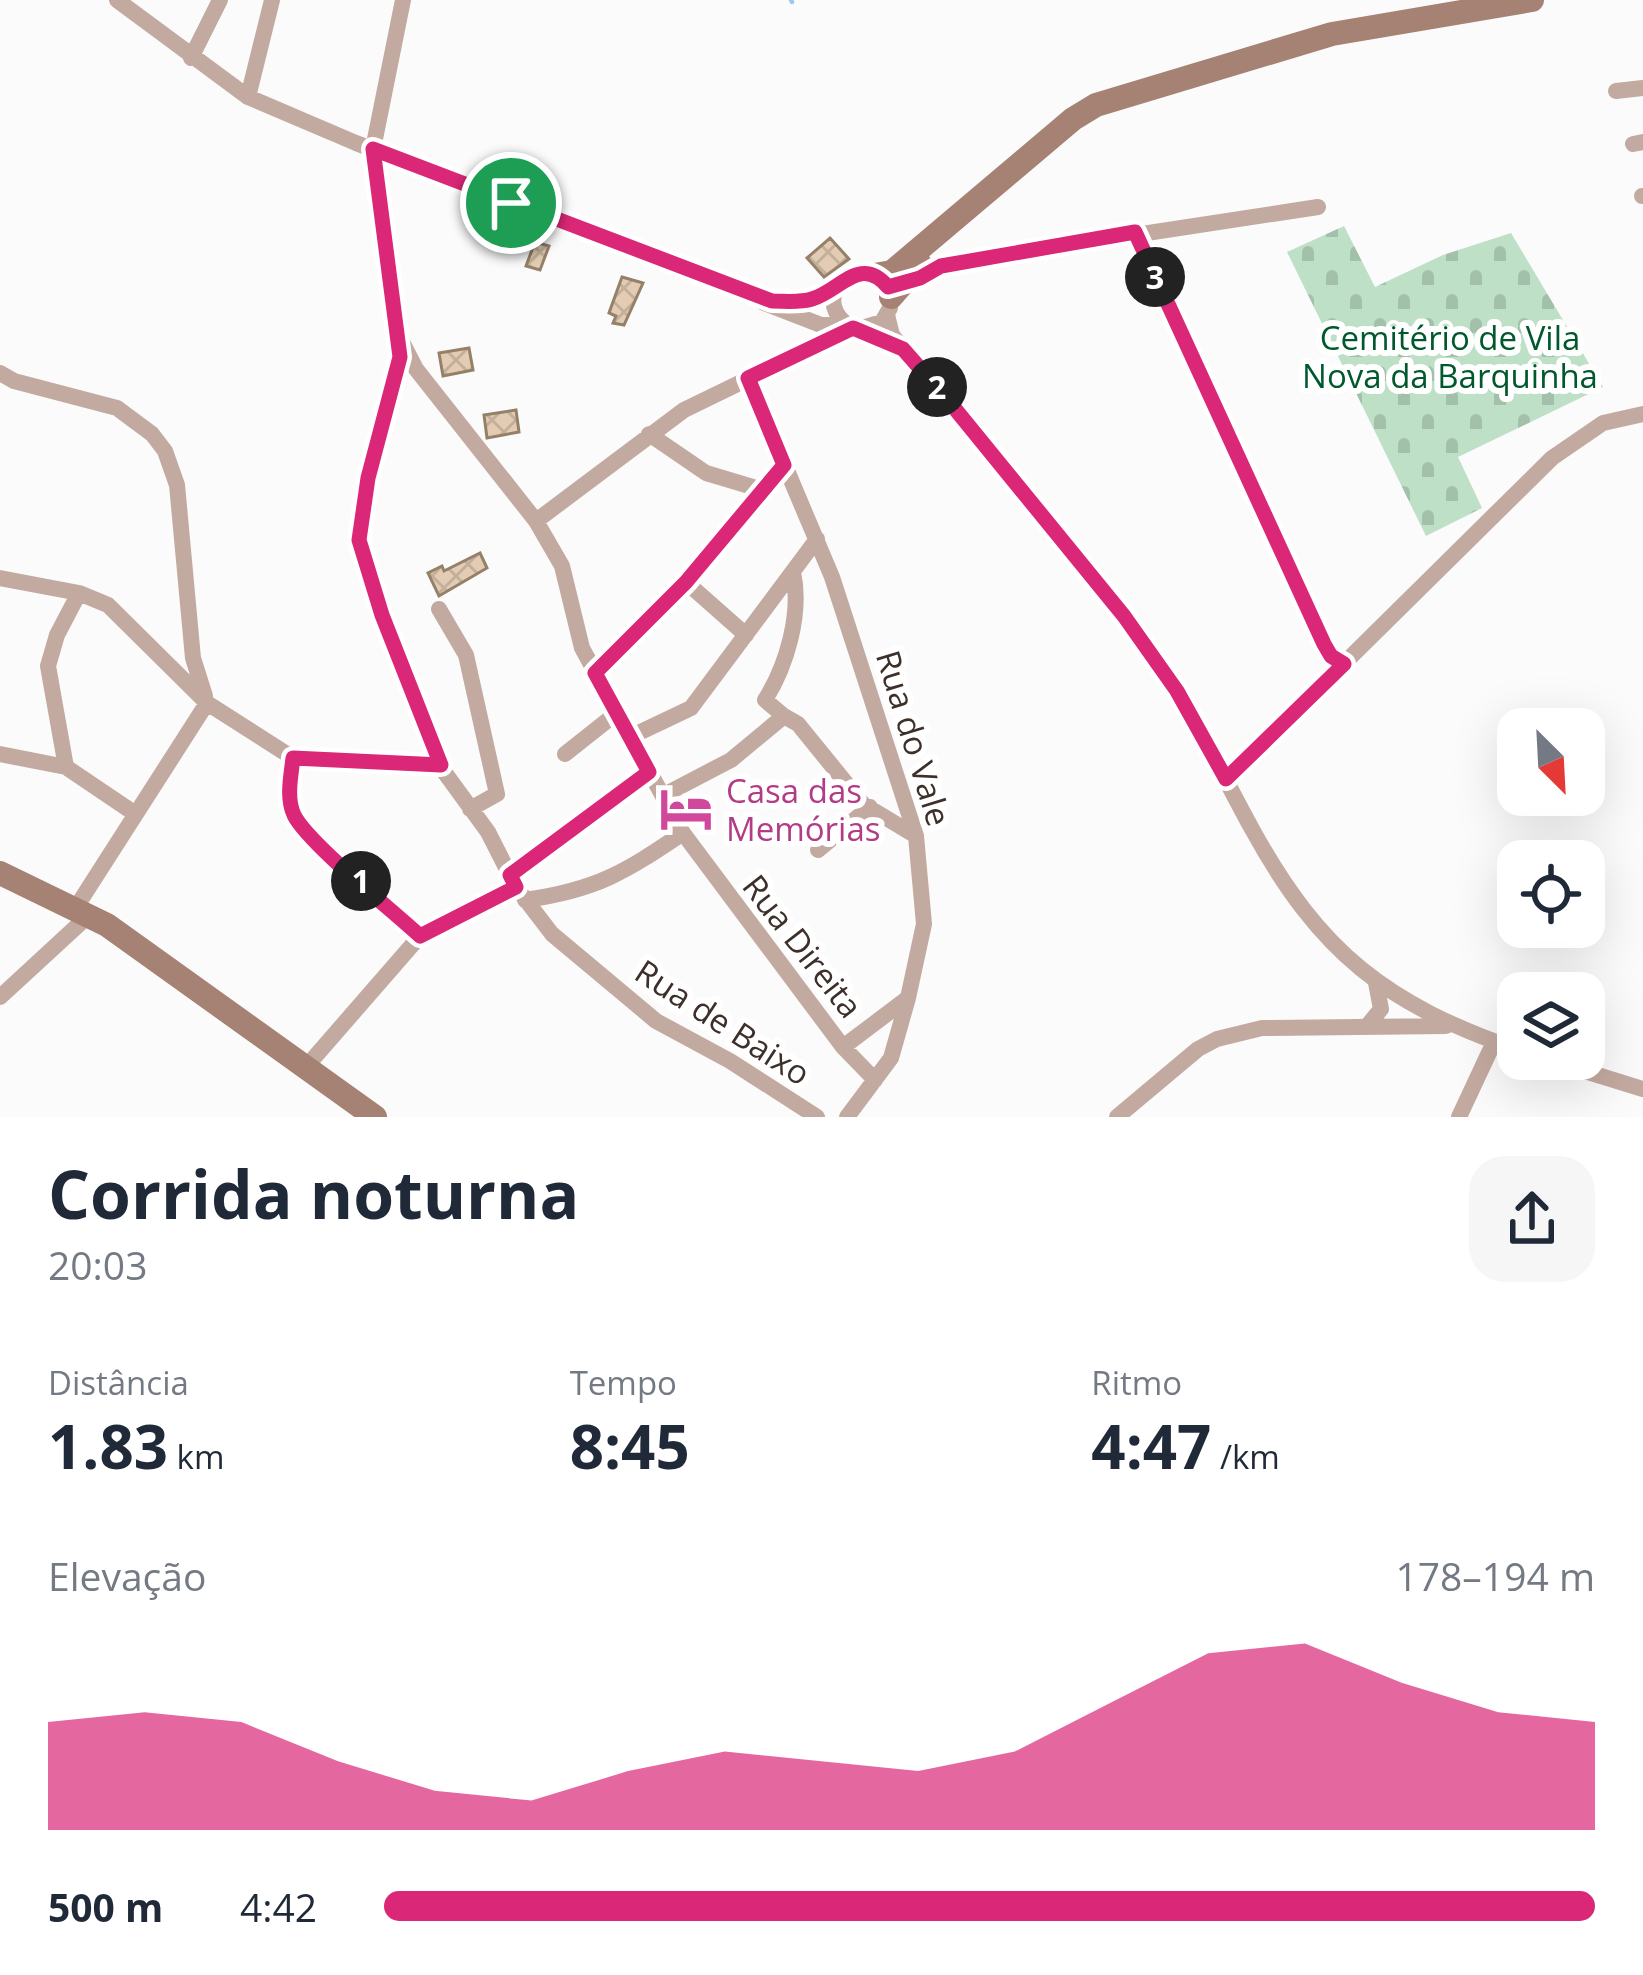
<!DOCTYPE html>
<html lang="pt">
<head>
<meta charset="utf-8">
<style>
  body { margin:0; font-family:"Open Sans",sans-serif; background:#f6f6f7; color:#1f2937; height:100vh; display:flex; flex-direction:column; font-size:45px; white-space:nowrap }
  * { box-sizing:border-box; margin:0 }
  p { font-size:39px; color:#747a83 }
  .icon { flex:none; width:66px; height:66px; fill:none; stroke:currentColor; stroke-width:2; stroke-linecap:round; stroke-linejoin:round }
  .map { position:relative; height:1117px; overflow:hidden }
  .side { display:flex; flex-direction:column; background:#fff; flex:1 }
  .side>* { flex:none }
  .needle { width:78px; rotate:156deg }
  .tools { position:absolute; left:1497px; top:708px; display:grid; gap:24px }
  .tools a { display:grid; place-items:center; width:108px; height:108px; border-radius:24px; background:#fff; box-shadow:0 12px 48px #0002; font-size:60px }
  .pin { position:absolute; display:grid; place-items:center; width:102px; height:102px; color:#fff; margin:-51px; border:6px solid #fff; border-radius:50%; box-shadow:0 3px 12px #0007 }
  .km { position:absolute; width:60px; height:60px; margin:-30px; border-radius:50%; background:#222; color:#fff; font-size:33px; line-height:60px; text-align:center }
  .round { display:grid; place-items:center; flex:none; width:126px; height:126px; border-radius:36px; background:#f6f6f7 }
  .headline { display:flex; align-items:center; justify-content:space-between; height:204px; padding:0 48px }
  h1 { font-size:66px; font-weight:700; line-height:90px }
  .figures { display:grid; grid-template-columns:repeat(3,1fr); gap:18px; height:204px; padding:12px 48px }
  .figures div { display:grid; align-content:center }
  .figures b { font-size:60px; font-weight:700 }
  .figures small { font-size:33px; font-weight:400 }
  .figures p { font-size:33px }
  .chart { height:336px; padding:24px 48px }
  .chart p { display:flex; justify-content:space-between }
  .chart svg { width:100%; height:216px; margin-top:12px; fill:#db2777; opacity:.7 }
  ul { padding:0 48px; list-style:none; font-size:39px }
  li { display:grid; grid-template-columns:192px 144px 1fr; align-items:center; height:90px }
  li i { height:30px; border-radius:15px; background:#db2777 }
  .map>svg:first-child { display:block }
  .cemetery { fill:url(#cemetery-stones) }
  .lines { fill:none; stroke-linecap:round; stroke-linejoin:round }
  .stream { stroke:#9ec7f0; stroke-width:4.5 }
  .building { fill:url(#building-cross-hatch); stroke:#958069; stroke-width:3 }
  .street { stroke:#c3aaa0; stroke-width:16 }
  .secondary { stroke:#a68274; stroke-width:24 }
  .route-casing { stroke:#fff; stroke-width:24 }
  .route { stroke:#db2777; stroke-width:15 }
  .labels { text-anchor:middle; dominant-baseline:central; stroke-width:12; stroke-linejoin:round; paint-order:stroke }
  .park-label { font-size:33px; fill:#00582d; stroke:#fff }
  .street-label { font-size:33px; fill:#3d302b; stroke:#fff }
  .hotel-label { font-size:33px; fill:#b23c85; stroke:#fff; text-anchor:start }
</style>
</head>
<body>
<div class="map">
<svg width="1643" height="1117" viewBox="0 0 1643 1117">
  <defs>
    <pattern id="cemetery-stones" width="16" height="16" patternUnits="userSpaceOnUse" patternTransform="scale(3)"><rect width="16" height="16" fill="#bde0c7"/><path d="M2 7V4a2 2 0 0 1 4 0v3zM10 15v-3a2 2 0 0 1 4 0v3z" fill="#a3c0ab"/></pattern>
    <pattern id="building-cross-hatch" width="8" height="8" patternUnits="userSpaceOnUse" patternTransform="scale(3)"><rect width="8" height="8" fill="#e3ccb3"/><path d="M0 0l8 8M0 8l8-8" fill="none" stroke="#c4b09a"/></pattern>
  </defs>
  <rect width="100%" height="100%" fill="#fbfbfb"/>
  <!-- cemetery -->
  <path class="cemetery" d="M1344,226L1375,287L1443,255L1511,233L1603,387L1458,457L1482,508L1426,536L1287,252Z"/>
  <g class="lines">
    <!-- stream -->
    <path class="stream" d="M791,0L792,2"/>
  </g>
  <!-- building -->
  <path class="building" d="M830,238L849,259L824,277L807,258Z
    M535,242L549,246L540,270L526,266Z
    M622,277L643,283L624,325L613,323L616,316L609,313Z
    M469,348L473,370L443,376L439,353Z
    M516,410L519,432L487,438L484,415Z
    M480,553L487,568L439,596L428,573L442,566L444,571Z"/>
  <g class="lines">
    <!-- street -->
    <path class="street" d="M117,0L248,97L356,143L748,294C783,303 808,304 839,284
      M403,0L373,149L400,357L360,519L365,567L382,615L445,773L488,832L516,887L552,934L656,1021L730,1061L817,1117
      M191,58L220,0
      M1616,91L1643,88
      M248,97L272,0
      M1633,144L1643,142
      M1642,196H1643
      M1135,232L1324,643L1331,656L1344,665
      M881,279C848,260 816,297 844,322C857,333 882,337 898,346
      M906,283L941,266L964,261L1318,207
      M764,303L821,325H847
      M887,315L892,335C979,445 1075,548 1157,662C1195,715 1221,773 1252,829C1320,953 1386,1004 1518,1050
      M859,329L882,322L890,308
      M402,342L416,369L536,521L562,566L582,648L683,833L843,1047L875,1080
      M0,373L14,381L117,408L152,434L165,451L177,485L193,658L205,696
      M748,378L832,577L916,836L924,924L908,998L891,1058L847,1117
      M649,434L706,473L763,490
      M536,521L684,410L853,328
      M0,578L79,593L108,605L207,703L293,758L441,765
      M686,582L746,635
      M79,593L57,635L48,666L66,767L134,813
      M439,609L466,655L497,794L470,809
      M595,672L686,582L784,465
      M784,716L765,700C787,665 802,613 793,572
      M630,737L691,708L817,539
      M0,754L66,767
      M565,754L618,712
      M293,758L289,796L296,819L420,936
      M1227,779L1552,458L1603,423L1643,414
      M664,795L731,760L784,716L798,724L863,804L916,836
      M818,850L870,807
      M510,876L649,773
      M525,900C597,890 625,872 683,833
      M75,909L207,703
      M0,997L88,916
      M1368,1025L1381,1009L1376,983
      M843,1047L908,998
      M1546,1059L1643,1089
      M306,1067L420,936L516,887
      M1117,1117L1198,1049L1217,1039L1262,1028L1446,1026
      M1459,1117L1494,1042"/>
    <!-- secondary -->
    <path class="secondary" d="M874,275L892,272L1073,119L1096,105L1332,34L1532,0
      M891,297L920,264
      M0,873L107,925L375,1117"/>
  </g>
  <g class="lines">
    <!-- route casing -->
    <g class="route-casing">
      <path id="route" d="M373,149L772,301C785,301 799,303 812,299C840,291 860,254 888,287L920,278L941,266L1135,232L1324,644L1331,656L1344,664L1226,779L1177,691L1124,616L947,399L903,349L853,328L748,378L784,465L686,582L595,673L649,772L510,875L516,887L420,936C393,911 307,842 294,815C286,798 291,776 293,758L441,765L382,615L359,540L368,478L400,357Z"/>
    </g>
    <!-- route -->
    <use href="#route" class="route"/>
  </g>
  <!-- icons -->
  <defs>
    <g id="hotel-bare" transform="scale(4.14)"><path d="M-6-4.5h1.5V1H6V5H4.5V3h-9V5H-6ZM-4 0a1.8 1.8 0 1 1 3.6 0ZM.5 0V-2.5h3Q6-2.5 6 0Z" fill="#d1479c" stroke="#fff" stroke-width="2.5" paint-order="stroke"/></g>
  </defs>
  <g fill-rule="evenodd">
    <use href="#hotel-bare" x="686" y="809"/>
  </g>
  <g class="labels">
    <!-- park labels -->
    <g class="park-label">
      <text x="1450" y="337">Cemitério de Vila<tspan x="1450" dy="38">Nova da Barquinha</tspan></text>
    </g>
    <!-- street labels -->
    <g class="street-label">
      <text transform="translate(914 738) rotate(73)">Rua do Vale</text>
      <text transform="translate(803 946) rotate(52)">Rua Direita</text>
      <text transform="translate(723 1022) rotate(33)">Rua de Baixo</text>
    </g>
    <!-- hotel labels -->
    <g class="hotel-label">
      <text x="726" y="790">Casa das<tspan x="726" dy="38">Memórias</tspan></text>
    </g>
  </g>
</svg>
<div class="tools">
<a><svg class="needle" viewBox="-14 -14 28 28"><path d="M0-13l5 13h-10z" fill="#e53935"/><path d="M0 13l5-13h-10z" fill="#747a83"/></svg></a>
<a><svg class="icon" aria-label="locate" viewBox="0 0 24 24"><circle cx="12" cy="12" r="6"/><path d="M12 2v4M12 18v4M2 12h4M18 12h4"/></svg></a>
<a><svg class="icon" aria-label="layers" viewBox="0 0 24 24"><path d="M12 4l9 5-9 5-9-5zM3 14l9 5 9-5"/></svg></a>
</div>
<div class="pin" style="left:511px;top:203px;background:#1e9e55"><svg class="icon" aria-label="arrive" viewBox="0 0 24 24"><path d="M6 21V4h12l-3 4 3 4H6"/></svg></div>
<b class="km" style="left:361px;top:881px">1</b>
<b class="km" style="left:937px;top:387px">2</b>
<b class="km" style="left:1155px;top:277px">3</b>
</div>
<section class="side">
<div class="headline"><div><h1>Corrida noturna</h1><p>20:03</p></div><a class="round"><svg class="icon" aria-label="share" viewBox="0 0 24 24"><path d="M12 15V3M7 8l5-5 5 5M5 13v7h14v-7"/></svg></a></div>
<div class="figures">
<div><p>Distância</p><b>1.83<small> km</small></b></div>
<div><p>Tempo</p><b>8:45</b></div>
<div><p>Ritmo</p><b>4:47<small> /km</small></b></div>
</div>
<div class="chart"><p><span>Elevação</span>178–194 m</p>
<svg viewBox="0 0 160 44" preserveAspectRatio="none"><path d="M0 44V22L10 20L20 22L30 30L40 36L50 38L60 32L70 28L80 30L90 32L100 28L110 18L120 8L130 6L140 14L150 20L160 22V44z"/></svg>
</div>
<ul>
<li><b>500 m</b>4:42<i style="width:100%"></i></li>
</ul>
</section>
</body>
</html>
